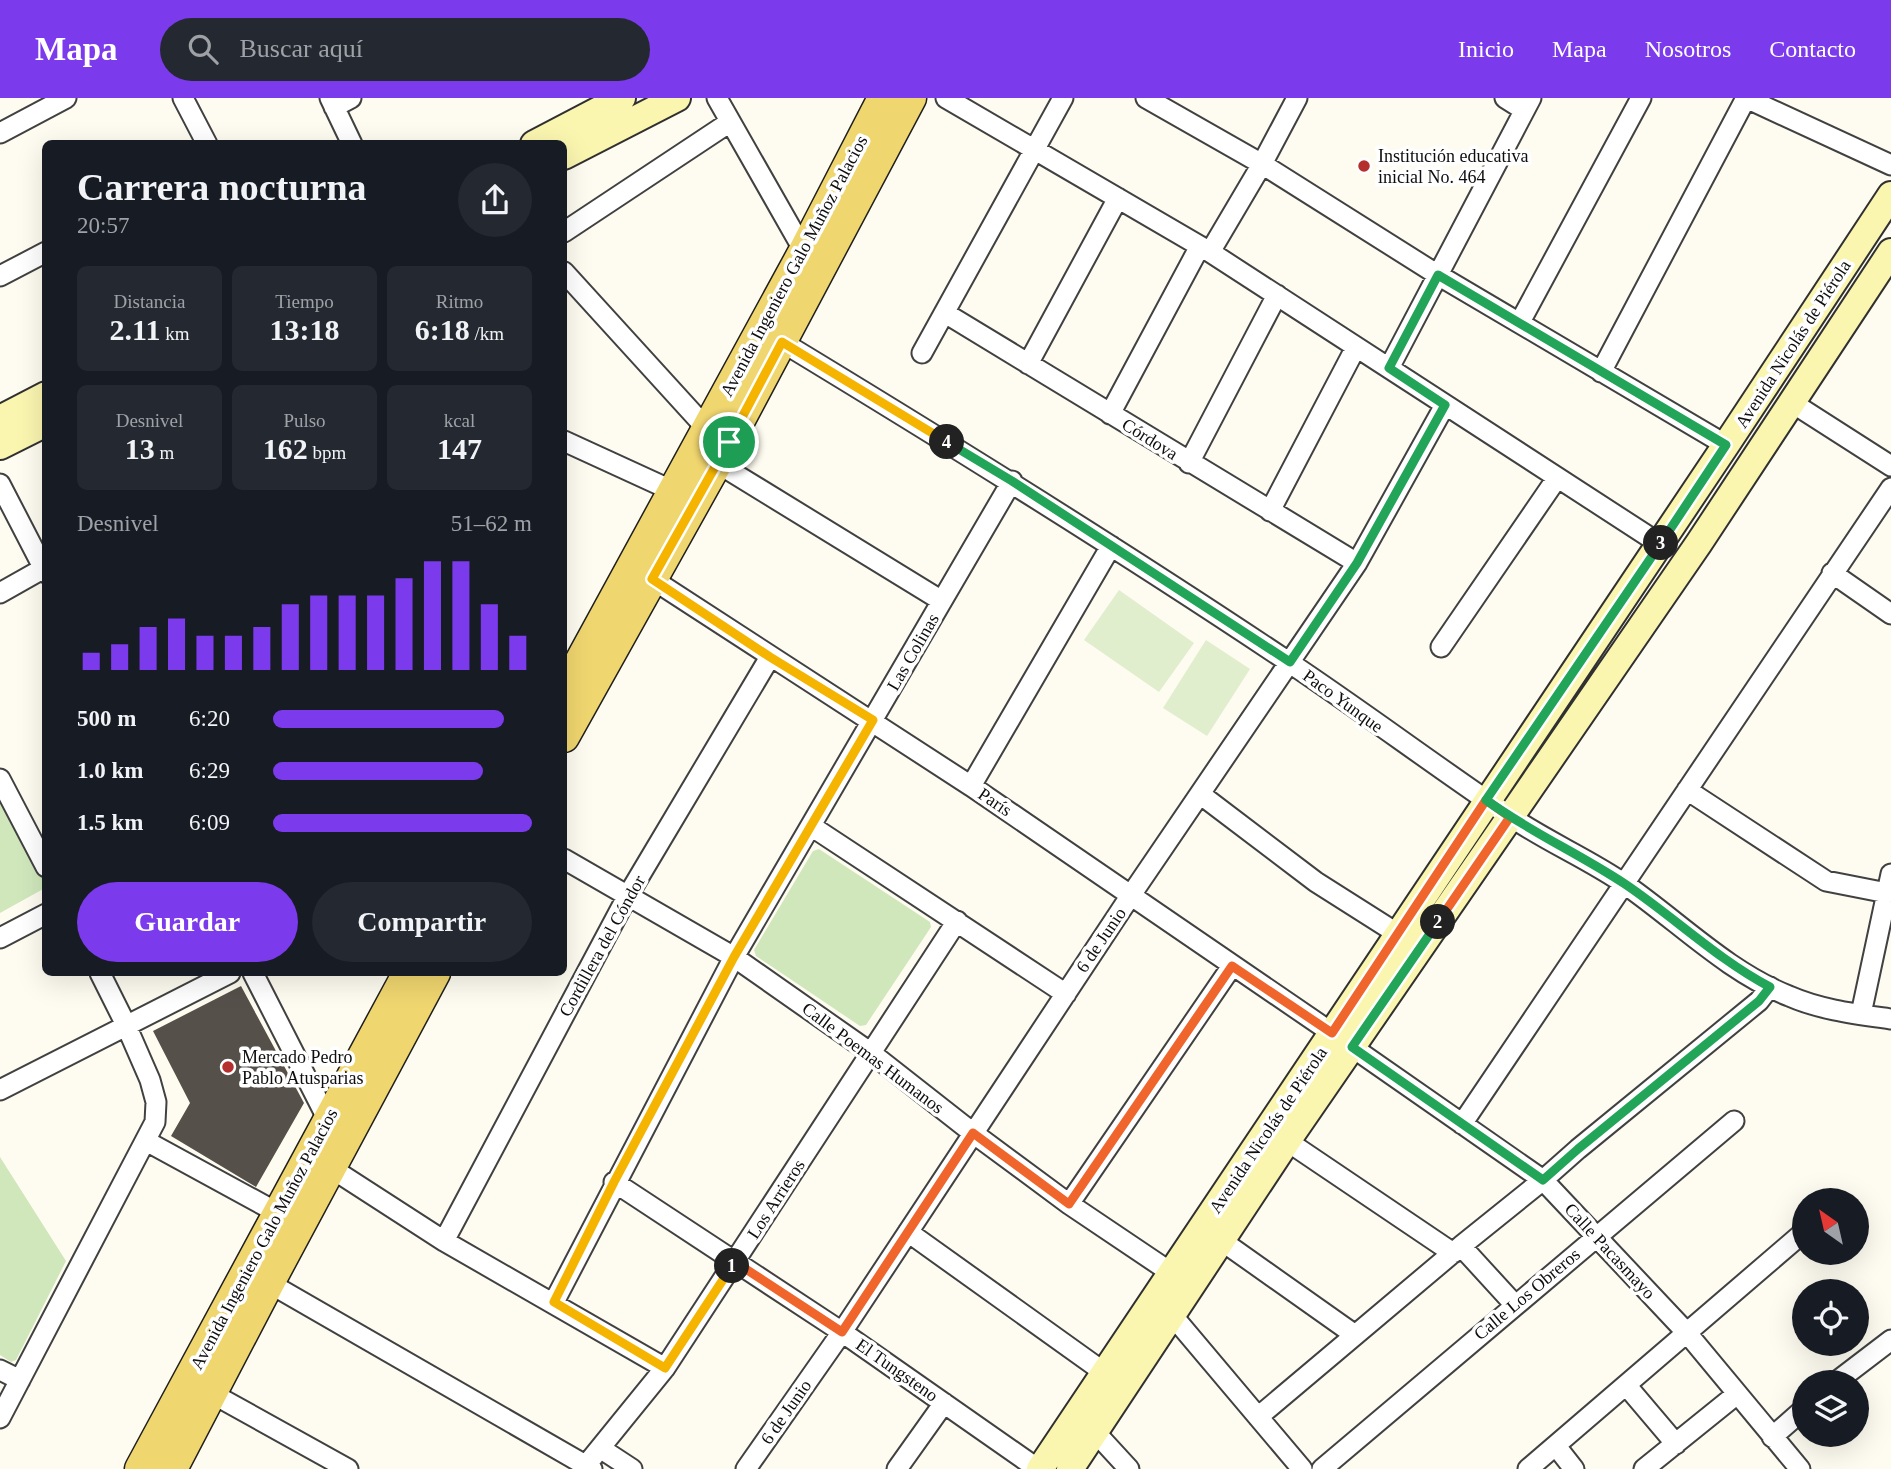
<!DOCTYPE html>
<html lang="es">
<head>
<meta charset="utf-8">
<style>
  body { margin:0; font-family:"Times New Roman",serif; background:#242831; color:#f1f3f6; height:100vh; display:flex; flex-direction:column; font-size:26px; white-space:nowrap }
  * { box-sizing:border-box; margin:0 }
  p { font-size:23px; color:#9ea1a6 }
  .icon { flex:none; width:38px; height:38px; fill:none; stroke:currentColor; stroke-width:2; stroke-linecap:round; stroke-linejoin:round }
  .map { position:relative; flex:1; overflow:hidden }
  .panel { position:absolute; left:42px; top:42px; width:525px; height:836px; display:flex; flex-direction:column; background:#171b24; border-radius:10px; box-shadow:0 7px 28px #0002 }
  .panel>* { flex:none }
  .needle { width:46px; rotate:326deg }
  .controls { position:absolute; left:1792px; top:1090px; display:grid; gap:14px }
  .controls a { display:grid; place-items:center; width:77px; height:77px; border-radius:50%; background:#171b24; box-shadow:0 7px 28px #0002; font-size:35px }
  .pin { position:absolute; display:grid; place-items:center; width:60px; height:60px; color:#fff; margin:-30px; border:4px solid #fff; border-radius:50%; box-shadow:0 2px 7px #0007 }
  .km { position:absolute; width:35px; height:35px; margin:-18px; border-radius:50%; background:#222; color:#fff; font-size:19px; line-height:35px; text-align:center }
  .round { display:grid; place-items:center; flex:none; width:74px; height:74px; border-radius:37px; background:#242831 }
  .headline { display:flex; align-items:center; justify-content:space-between; height:119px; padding:0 35px }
  h1 { font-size:38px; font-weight:800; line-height:52px }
  .stats { display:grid; grid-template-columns:repeat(3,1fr); gap:10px; height:119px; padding:7px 35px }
  .stats div { display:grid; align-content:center; border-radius:10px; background:#242831; text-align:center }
  .stats b { font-size:30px; font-weight:800 }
  .stats small { font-size:19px; font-weight:400 }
  .stats p { font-size:19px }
  .chart { height:196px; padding:14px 35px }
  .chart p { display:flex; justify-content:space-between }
  .chart svg { width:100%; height:126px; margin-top:7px; stroke:#7c3aed; stroke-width:6 }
  .button { display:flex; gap:14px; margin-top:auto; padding:14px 35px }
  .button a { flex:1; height:80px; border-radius:42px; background:#7c3aed; color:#fff; font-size:28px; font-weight:800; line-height:80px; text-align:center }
  .button a+a { background:#242831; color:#f1f3f6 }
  ul { padding:0 35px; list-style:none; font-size:23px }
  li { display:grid; grid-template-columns:112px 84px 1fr; align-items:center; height:52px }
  li i { height:18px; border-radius:9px; background:#7c3aed }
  header { display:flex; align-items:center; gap:42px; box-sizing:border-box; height:98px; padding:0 35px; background:#7c3aed; color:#fff }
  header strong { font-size:33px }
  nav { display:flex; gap:38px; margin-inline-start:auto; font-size:24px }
  .search { width:490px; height:63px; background:#242831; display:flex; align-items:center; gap:18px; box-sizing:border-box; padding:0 24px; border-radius:38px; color:#9ea1a6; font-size:26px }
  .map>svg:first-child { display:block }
  .green { fill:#d0e7bc }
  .pitch { fill:#e1eecd }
  .building { fill:#56504b }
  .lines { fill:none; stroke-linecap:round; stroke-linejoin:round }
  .street-casing { stroke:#414141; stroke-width:23 }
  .secondary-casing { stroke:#303030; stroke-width:30 }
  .primary-casing { stroke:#1f1f1f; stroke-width:33 }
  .street { stroke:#fff; stroke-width:19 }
  .secondary { stroke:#faf5af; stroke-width:26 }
  .primary { stroke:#f0d66f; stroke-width:30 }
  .split-1-casing { stroke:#fff; stroke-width:14 }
  .split-2-casing { stroke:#fff; stroke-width:14 }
  .split-3-casing { stroke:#fff; stroke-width:14 }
  .split-4-casing { stroke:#fff; stroke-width:14 }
  .split-5-casing { stroke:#fff; stroke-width:14 }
  .split-1 { stroke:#f5b400; stroke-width:9 }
  .split-2 { stroke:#f0652b; stroke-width:9 }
  .split-3 { stroke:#22a559; stroke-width:9 }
  .split-4 { stroke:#22a559; stroke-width:9 }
  .split-5 { stroke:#f5b400; stroke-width:9 }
  .poi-dot { fill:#b52f2f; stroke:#fff; stroke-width:2.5 }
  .labels { text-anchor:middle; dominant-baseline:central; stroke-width:7; stroke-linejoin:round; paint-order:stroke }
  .poi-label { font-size:18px; fill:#0e0e0e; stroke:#fff; text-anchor:start }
  .street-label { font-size:18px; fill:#0e0e0e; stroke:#fff }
</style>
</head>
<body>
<header>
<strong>Mapa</strong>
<div class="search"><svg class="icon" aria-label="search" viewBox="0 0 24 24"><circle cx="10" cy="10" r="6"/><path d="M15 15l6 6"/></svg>Buscar aquí</div>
<nav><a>Inicio</a><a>Mapa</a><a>Nosotros</a><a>Contacto</a></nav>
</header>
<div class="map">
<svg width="1891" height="1371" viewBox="0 0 1891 1371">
  <rect width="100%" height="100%" fill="#fefcf0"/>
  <!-- green -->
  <path class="green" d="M0,697L46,787L45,790L0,815Z
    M819,751L930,824L931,829L866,927L860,928L756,858L754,852L813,753Z
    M0,1059L66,1163L16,1262L11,1264L0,1257Z"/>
  <!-- pitch -->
  <path class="pitch" d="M1119,492L1194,545L1159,594L1084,542Z
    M1206,542L1250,571L1207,638L1163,610Z"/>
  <!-- building -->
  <path class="building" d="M241,888L304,1005L256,1089L171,1038L190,1005L153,933Z"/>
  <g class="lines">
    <!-- street casing -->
    <g class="street-casing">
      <path id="street" d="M183,0L207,46
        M330,0L352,46
        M717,0L804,153
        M946,0L1210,154L1660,446
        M1146,0L1262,66L1438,177L1726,347
        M1505,0L1524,12
        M334,9L351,0
        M0,35L66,0
        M564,134L730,24
        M1210,154L1262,66L1297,0
        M564,174L707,331L716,336
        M0,178L46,154
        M945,215L1357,465
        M1520,224L1641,0
        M782,244C952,347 1121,452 1287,563C1362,613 1434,667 1508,717C1545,743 1589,761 1626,787C1679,824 1728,874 1789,898C1821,912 1856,916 1891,921
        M922,255L1063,0
        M1028,266L1118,100
        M1389,270L1531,0
        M1601,274L1746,0L1891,67
        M1791,304L1891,368
        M1110,316L1200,148
        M564,343L673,393
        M717,365L942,503
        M1189,365L1277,197
        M0,386L46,475
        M1270,413L1356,249
        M1832,475L1891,516
        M652,481L971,688L1332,935
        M0,495L46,469
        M1441,549L1557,380
        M0,681L46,769
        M971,688L1111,448
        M1687,692L1826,783L1887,795
        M1200,696L1316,784L1398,836
        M811,728L1066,896
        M564,761L734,859L871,955L973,1035L1069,1106L1173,1176
        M0,840L46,816
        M253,875L328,1022L334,1029
        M1861,916L1891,776
        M1352,949L1543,1082L1687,1235L1800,1371
        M0,992L230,875
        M1462,1026L1891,390
        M146,1043L278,1115
        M1287,1043L1453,1155
        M331,1070L444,1143L665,1270
        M614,1084L842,1234L1038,1371
        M1069,1106L1232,868
        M908,1134L1105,1275
        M444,1143L627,799L770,559
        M1222,1143L1355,1237
        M1461,1148L1515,1207
        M269,1185L592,1371
        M554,1204L734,859L1012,383
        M1172,1217L1302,1371
        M0,1272L20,1282
        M1836,1284L1891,1242
        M1626,1287L1676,1346
        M211,1295L348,1371
        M1258,1319L1461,1148L1543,1082L1578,1051L1759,903L1770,889
        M0,1320L155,1024L156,1004L150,982L126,927L100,875
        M1095,1334L1129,1371
        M1772,1339L1804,1311
        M1556,1348L1574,1371
        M600,1350L632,1371
        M583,1371L665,1270L957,823
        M746,1371L842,1234L1131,797L1357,465L1445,307
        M897,1371L944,1305
        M1322,1371L1734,1023
        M1528,1371L1804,1134
        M1644,1371L1737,1296"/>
    </g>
    <!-- secondary casing -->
    <g class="secondary-casing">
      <path id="secondary" d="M534,46L622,0
        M564,58L677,0
        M0,321L46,297
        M0,348L46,325
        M1040,1371L1726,347L1891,97
        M1070,1371L1287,1043L1699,445L1891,154"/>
    </g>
    <!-- primary casing -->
    <g class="primary-casing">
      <path id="primary" d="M564,593L804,153L883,0
        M564,639L717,365L911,0
        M140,1371L408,875
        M172,1371L269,1185L435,875"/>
    </g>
    <!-- street -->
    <use href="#street" class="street"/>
    <!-- secondary -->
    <use href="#secondary" class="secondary"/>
    <!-- primary -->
    <use href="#primary" class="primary"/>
  </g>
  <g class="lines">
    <!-- split-1 casing -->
    <g class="split-1-casing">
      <path id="split-1" d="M729,344L652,481L770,559L873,622L734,859L614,1084L554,1204L665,1270L732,1168"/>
    </g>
    <!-- split-2 casing -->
    <g class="split-2-casing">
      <path id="split-2" d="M732,1168L735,1164L842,1234L973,1035L1069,1106L1232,868L1332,935L1486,702L1510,719L1438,824"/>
    </g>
    <!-- split-3 casing -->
    <g class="split-3-casing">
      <path id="split-3" d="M1438,824L1352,949L1543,1082L1578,1051L1759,903L1770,889C1717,861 1674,819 1625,786C1580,756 1530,734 1486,702L1661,445"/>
    </g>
    <!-- split-4 casing -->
    <g class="split-4-casing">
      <path id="split-4" d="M947,344L1012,383L1290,564L1357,465L1445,307L1389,270L1438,177L1726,347L1661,445"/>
    </g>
    <!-- split-5 casing -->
    <g class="split-5-casing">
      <path id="split-5" d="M729,344L782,244L947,344"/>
    </g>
    <!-- split-1 -->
    <use href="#split-1" class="split-1"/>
    <!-- split-2 -->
    <use href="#split-2" class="split-2"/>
    <!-- split-3 -->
    <use href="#split-3" class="split-3"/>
    <!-- split-4 -->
    <use href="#split-4" class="split-4"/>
    <!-- split-5 -->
    <use href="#split-5" class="split-5"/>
  </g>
  <!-- markers -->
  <g class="poi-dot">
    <circle cx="1364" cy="68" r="7"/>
    <circle cx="228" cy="969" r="7"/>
  </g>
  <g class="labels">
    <!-- poi labels -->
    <g class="poi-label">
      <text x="1378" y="58">Institución educativa<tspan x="1378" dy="21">inicial No. 464</tspan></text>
      <text x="242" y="959">Mercado Pedro<tspan x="242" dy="21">Pablo Atusparias</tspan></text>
    </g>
    <!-- street labels -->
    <g class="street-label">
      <text transform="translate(794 168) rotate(-62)">Avenida Ingeniero Galo Muñoz Palacios</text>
      <text transform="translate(1793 246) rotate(-57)">Avenida Nicolás de Piérola</text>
      <text transform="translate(1150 341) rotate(32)">Córdova</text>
      <text transform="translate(913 554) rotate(-60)">Las Colinas</text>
      <text transform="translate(1343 603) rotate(36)">Paco Yunque</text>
      <text transform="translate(995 704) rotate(34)">París</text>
      <text transform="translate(1101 842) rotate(-56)">6 de Junio</text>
      <text transform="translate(602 848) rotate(-61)">Cordillera del Cóndor</text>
      <text transform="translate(873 960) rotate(37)">Calle Poemas Humanos</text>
      <text transform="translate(1268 1032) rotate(-56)">Avenida Nicolás de Piérola</text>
      <text transform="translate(776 1101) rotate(-57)">Los Arrieros</text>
      <text transform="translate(264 1141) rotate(-62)">Avenida Ingeniero Galo Muñoz Palacios</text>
      <text transform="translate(1610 1153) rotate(47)">Calle Pacasmayo</text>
      <text transform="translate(1527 1196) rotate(-40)">Calle Los Obreros</text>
      <text transform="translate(897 1272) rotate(35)">El Tungsteno</text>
      <text transform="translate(786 1314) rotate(-55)">6 de Junio</text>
    </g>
  </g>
</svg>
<div class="controls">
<a><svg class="needle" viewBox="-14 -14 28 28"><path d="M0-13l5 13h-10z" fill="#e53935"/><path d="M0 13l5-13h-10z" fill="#9ea1a6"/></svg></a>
<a><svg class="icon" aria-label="locate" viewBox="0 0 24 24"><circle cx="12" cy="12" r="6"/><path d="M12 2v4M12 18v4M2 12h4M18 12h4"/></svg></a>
<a><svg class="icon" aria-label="layers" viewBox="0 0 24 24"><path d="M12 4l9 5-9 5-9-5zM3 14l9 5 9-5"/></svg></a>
</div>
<div class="pin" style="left:729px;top:344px;background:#1e9e55"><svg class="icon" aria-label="arrive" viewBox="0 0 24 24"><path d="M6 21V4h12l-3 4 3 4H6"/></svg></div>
<b class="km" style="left:732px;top:1168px">1</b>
<b class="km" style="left:1438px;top:824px">2</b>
<b class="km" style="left:1661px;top:445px">3</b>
<b class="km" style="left:947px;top:344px">4</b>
<section class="panel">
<div class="headline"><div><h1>Carrera nocturna</h1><p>20:57</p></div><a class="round"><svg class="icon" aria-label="share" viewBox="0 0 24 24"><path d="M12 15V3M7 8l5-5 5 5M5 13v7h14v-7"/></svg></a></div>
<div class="stats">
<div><p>Distancia</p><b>2.11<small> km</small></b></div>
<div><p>Tiempo</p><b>13:18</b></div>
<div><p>Ritmo</p><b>6:18<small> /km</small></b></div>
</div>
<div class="stats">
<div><p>Desnivel</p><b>13<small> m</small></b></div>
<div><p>Pulso</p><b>162<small> bpm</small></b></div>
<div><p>kcal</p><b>147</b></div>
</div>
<div class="chart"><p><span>Desnivel</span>51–62 m</p>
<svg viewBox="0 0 160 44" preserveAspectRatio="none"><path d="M5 44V38M15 44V35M25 44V29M35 44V26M45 44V32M55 44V32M65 44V29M75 44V21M85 44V18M95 44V18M105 44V18M115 44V12M125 44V6M135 44V6M145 44V21M155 44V32"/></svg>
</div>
<ul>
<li><b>500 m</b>6:20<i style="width:89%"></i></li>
<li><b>1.0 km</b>6:29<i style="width:81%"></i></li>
<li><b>1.5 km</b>6:09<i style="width:100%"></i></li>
</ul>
<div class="button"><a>Guardar</a><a>Compartir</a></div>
</section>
</div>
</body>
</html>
